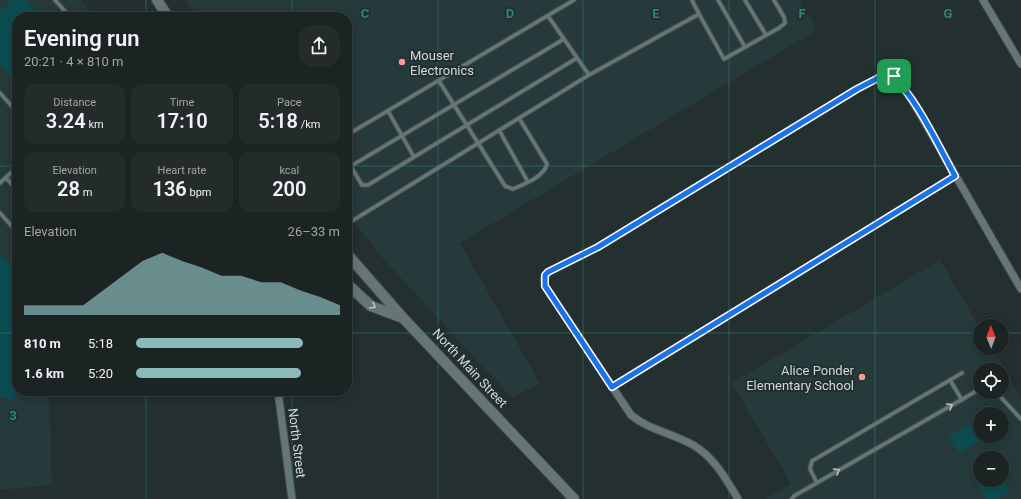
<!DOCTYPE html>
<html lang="en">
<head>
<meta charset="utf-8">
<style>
  body { margin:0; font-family:Roboto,sans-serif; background:#242b2b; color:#f1f3f6; height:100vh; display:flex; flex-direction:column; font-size:15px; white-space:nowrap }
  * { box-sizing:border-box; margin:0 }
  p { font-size:13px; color:#a0a4a6 }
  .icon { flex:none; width:22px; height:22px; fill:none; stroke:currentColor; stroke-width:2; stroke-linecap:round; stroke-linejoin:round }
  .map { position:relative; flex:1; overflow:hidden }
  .sheet { position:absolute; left:12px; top:12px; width:340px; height:384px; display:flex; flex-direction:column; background:#1b2323; border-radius:16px; box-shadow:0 2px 10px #0003,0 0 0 1px #394041 }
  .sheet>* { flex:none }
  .needle { width:26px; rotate:359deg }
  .tools { position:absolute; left:973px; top:319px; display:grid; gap:8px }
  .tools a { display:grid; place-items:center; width:36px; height:36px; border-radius:50%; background:#1b2323; box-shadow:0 2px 10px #0003,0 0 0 1px #394041; font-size:20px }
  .pin { position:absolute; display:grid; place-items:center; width:34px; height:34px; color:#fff; margin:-17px; border-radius:8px; box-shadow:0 2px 6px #0006 }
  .round { display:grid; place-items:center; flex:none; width:42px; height:42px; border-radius:16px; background:#242b2b }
  .headline { display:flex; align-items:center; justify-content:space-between; height:68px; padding:0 12px }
  h1 { font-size:22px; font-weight:600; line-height:30px }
  .figures { display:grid; grid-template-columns:repeat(3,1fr); gap:6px; height:68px; padding:4px 12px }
  .figures div { display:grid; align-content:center; border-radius:10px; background:#242b2b; text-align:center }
  .figures b { font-size:20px; font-weight:600 }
  .figures small { font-size:11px; font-weight:400 }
  .figures p { font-size:11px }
  .chart { height:112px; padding:8px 12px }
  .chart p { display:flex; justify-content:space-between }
  .chart svg { width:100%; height:72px; margin-top:4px; fill:#8bbbb9; opacity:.7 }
  ul { padding:0 12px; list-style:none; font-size:13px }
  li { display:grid; grid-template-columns:64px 48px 1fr; align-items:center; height:30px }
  li i { height:10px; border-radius:5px; background:#8bbbb9 }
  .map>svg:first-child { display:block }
  .built { fill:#263a3b; fill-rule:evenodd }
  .green { fill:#0c4c50 }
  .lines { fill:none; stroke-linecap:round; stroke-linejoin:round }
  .service-casing { stroke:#434d4d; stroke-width:5.5 }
  .minor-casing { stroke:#434d4d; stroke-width:9 }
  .secondary-casing { stroke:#434d4d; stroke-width:12 }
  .service { stroke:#687575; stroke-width:3.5 }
  .minor { stroke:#687575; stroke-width:7 }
  .secondary { stroke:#687575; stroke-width:10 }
  .oneway { stroke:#bdc5c5 }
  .route-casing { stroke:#fff; stroke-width:8 }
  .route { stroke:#1a73e8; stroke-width:5 }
  .grid { fill:none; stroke:#2c857e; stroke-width:1; stroke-opacity:0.55 }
  .poi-dot { fill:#f59b99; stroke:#242f2f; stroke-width:1.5 }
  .labels { text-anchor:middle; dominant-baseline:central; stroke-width:4; stroke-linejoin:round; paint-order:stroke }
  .poi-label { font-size:13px; fill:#d2d9d9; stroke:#242f2f; text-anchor:start }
  .street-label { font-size:13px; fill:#d2d9d9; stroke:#242f2f }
  .grid-label { font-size:13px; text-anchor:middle; font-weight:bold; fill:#2c857e; stroke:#242f2f; stroke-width:4; stroke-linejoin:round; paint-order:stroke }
</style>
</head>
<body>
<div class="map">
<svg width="1021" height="499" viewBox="0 0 1021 499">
  <rect width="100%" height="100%" fill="#242f2f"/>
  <!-- built -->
  <path class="built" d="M0,0H80L96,17H17V391H49L52,485L0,490Z
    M186,0H799L817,30L460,243L540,383L512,398L386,262L347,214V17H198Z
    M940,260L980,328V348H992L1021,398V499H766L791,484L732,383ZM980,370H1002V392H980ZM980,414H1002V436H980ZM980,458H1002V480H980Z"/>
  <!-- green -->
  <path class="green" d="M12,0H26L42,17H17V84L0,65V11Z
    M0,256L17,271L18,391L14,400L0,397Z
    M974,421L980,431V436L984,438L959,453L949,436Z
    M1002,478L1010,492L998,499H986L976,482L980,479L1002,480Z"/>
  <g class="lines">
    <!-- service casing -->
    <g class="service-casing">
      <path id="service" d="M55,0L70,17
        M718,0L745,47
        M745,0L766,35
        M699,14L724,59L779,28L785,23L784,17L774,0
        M589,75L699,14L692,0
        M439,81L505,186L513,189C524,184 544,177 547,164L519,118
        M0,93L17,112
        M388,111L414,157
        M499,130L528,182
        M347,135L574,0
        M347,160L362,185H368L577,58
        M351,166L564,39
        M6,178L17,190
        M0,183L17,167
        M0,213L17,232
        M347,224L589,75L548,16
        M950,380L962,400
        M996,392L1021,419
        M817,483L810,469L812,461L962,373
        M792,499L794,496L980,389"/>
    </g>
    <!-- minor casing -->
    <g class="minor-casing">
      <path id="minor" d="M983,0L1021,64
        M612,387L955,176
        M278,391L292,499
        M738,499C726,479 714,457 693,445C672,433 649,430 631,415L545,286L544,279L548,272L598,247L857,89L886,74L894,76L912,100L1021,289"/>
    </g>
    <!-- secondary casing -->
    <g class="secondary-casing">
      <path id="secondary" d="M157,0L168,17
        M347,254L404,319L574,499
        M347,284L371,306L403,318"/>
    </g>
    <!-- service -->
    <use href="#service" class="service"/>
    <!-- minor -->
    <use href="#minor" class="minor"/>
    <!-- secondary -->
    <use href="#secondary" class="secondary"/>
  </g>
  <!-- one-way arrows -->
  <defs><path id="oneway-chevron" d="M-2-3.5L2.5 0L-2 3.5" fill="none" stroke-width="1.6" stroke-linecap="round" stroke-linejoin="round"/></defs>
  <g class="oneway">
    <use href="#oneway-chevron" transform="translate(373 306) rotate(30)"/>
    <use href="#oneway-chevron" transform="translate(950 406) rotate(-30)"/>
    <use href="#oneway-chevron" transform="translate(837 471) rotate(-30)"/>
  </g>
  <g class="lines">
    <!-- route casing -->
    <g class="route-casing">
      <path id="route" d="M886,74C909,81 942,153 955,176L612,387L545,286V275L548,272L598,247L857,89Z"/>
    </g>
    <!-- route -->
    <use href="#route" class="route"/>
  </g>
  <!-- grid -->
  <path class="grid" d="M146,0V17M292,0V17M438,0V499M583,0V499M729,0V499M875,0V499M0,166H17M347,166H1021M0,333H17M347,333H980M1002,333H1021M146,391V499M292,391V499"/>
  <!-- markers -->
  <g class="poi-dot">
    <circle cx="402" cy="62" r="4"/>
    <circle cx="862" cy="377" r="4"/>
  </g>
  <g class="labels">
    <!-- poi labels -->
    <g class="poi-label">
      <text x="410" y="55">Mouser<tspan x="410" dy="15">Electronics</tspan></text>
      <text x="854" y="370" text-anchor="end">Alice Ponder<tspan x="854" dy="15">Elementary School</tspan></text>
    </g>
    <!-- street labels -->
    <g class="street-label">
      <text transform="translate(470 368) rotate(47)">North Main Street</text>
      <text transform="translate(297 443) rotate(83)">North Street</text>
    </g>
  </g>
  <g class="grid-label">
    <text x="365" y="18">C</text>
    <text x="510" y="18">D</text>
    <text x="656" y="18">E</text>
    <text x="802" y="18">F</text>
    <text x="948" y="18">G</text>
    <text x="13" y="420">3</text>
  </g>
</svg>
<div class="tools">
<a><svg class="needle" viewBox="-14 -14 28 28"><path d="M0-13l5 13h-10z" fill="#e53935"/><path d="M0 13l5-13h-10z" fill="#a0a4a6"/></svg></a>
<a><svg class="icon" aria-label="locate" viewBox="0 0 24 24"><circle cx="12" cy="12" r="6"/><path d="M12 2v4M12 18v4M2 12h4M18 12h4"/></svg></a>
<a>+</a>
<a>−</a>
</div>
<div class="pin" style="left:894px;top:76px;background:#1e9e55"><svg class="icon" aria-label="arrive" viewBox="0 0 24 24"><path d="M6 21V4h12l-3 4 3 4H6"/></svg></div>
<section class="sheet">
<div class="headline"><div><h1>Evening run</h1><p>20:21 · 4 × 810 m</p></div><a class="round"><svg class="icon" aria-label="share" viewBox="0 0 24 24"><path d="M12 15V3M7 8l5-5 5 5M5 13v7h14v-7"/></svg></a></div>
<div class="figures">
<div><p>Distance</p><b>3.24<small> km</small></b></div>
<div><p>Time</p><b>17:10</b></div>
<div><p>Pace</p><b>5:18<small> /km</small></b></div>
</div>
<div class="figures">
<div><p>Elevation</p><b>28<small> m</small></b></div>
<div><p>Heart rate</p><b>136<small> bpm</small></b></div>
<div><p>kcal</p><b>200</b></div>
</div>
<div class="chart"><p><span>Elevation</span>26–33 m</p>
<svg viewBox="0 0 160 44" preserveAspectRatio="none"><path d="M0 44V38L10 38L20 38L30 38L40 29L50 20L60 11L70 6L80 11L90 15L100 20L110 20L120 24L130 24L140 29L150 33L160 38V44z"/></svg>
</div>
<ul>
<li><b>810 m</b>5:18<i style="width:82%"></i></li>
<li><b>1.6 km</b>5:20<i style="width:81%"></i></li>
</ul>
</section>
</div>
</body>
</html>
